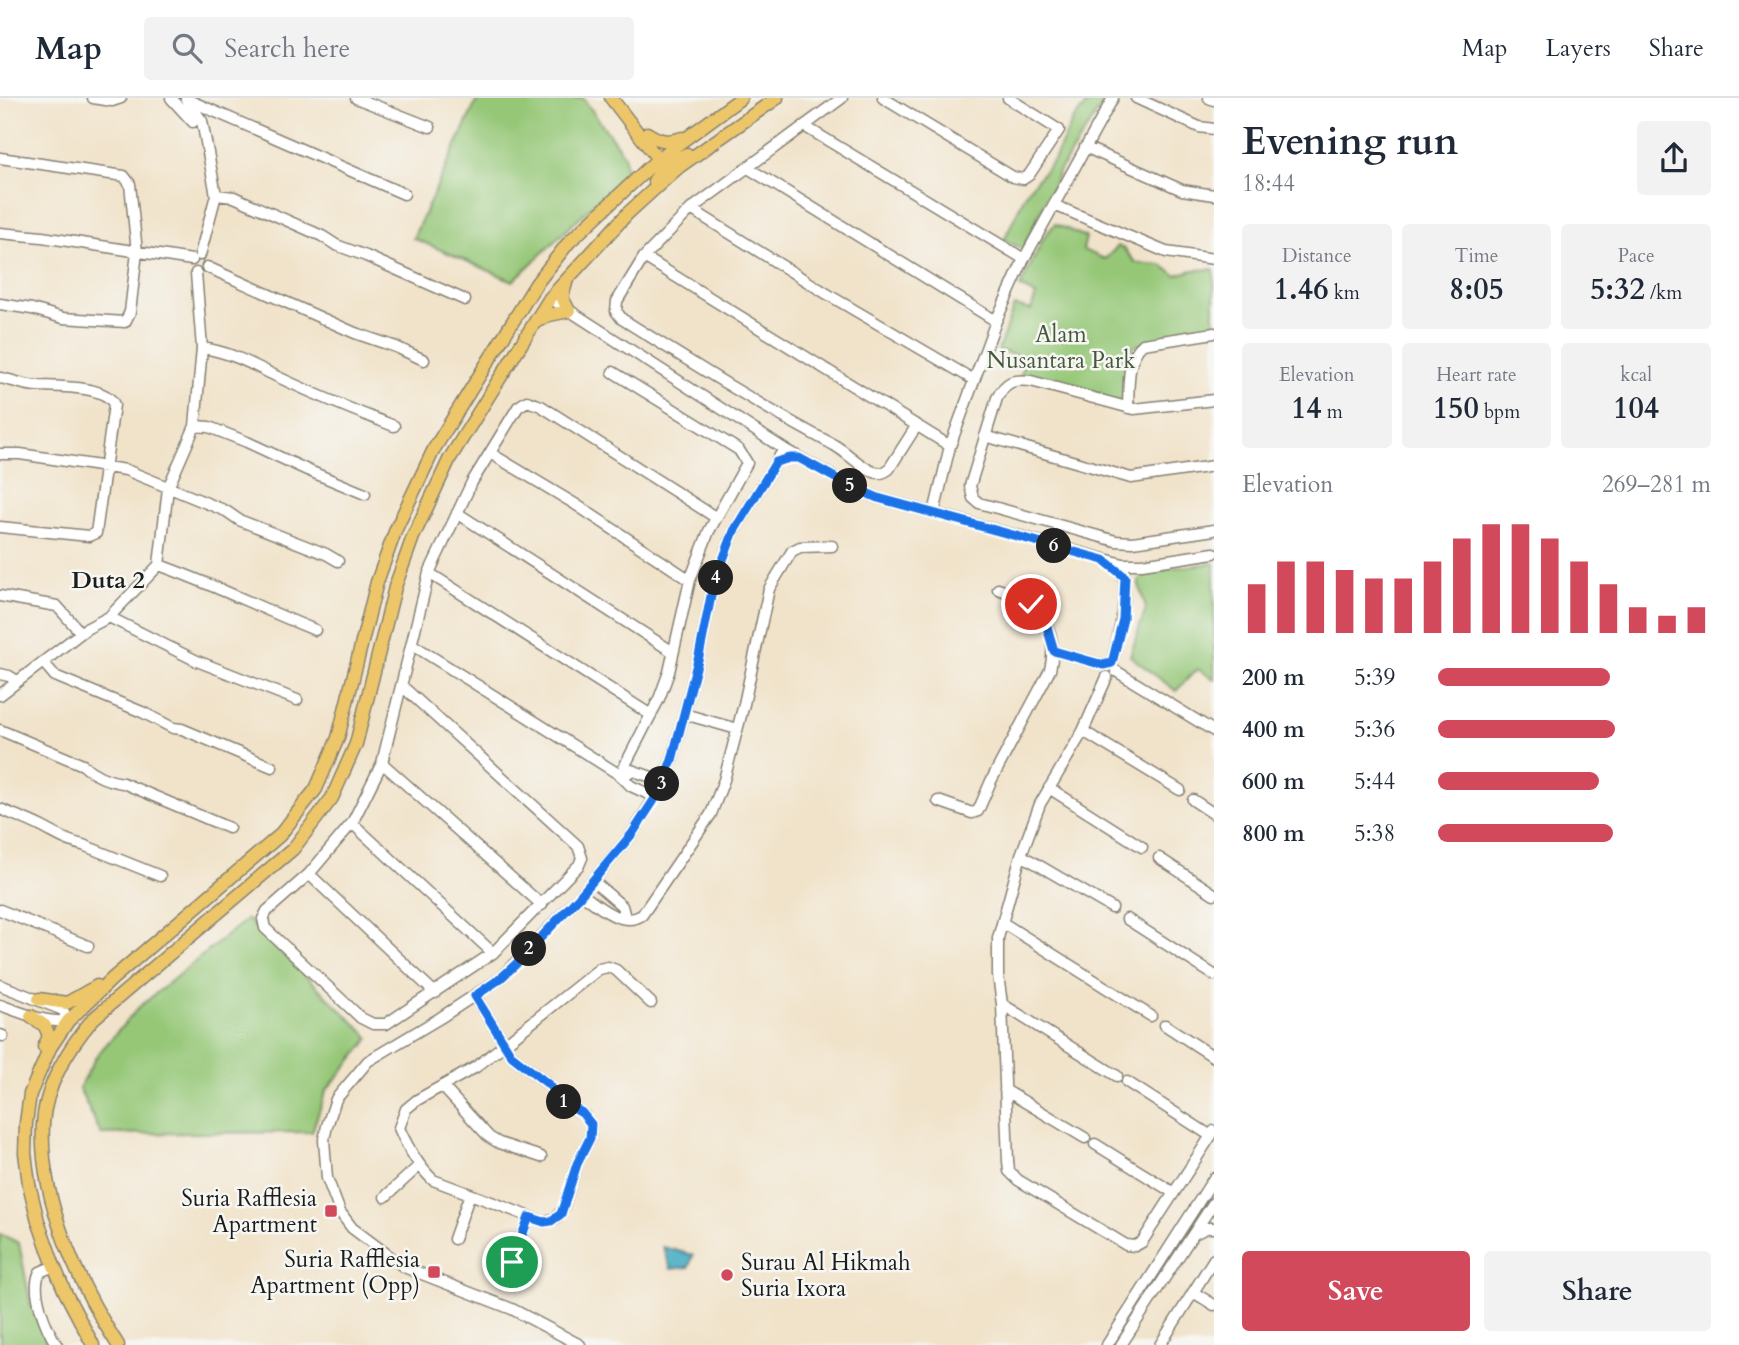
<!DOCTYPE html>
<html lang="en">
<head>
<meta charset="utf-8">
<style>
  body { margin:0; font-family:Cardo,serif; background:#f2f2f3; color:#1f2937; height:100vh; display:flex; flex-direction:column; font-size:26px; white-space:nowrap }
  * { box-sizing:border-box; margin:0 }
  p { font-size:23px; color:#747a83 }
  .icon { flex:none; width:38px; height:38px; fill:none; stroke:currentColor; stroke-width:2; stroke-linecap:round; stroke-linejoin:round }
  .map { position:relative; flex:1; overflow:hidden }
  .sheet { display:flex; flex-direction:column; background:#fff; width:525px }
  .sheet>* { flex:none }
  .pin { position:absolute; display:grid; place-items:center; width:60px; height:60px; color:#fff; margin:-30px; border:4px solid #fff; border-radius:50%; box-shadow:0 2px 7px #0007 }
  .km { position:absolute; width:35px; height:35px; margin:-18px; border-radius:50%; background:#222; color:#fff; font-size:19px; line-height:35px; text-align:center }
  .round { display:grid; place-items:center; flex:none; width:74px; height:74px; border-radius:7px; background:#f2f2f3 }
  .headline { display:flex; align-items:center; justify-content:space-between; height:119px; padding:0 28px }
  h1 { font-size:38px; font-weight:700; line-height:52px }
  .metrics { display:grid; grid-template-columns:repeat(3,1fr); gap:10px; height:119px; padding:7px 28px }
  .metrics div { display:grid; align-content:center; border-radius:7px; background:#f2f2f3; text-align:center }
  .metrics b { font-size:30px; font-weight:700 }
  .metrics small { font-size:19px; font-weight:400 }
  .metrics p { font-size:19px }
  .chart { height:196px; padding:14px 28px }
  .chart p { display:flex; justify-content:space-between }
  .chart svg { width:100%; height:126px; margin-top:7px; stroke:#d1495b; stroke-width:6 }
  .action { display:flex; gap:14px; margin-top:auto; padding:14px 28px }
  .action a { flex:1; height:80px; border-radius:7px; background:#d1495b; color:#fff; font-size:28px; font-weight:700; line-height:80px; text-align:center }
  .action a+a { background:#f2f2f3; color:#1f2937 }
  ul { padding:0 28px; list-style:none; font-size:23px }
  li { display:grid; grid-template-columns:112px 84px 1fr; align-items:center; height:52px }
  li i { height:18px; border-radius:9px; background:#d1495b }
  header { display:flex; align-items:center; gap:42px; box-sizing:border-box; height:98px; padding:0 35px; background:#fff; border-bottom:2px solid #e0e1e3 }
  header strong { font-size:33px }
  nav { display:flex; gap:38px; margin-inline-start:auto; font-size:24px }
  .search { width:490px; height:63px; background:#f2f2f3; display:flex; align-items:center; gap:18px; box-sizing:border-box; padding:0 24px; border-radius:7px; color:#747a83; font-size:26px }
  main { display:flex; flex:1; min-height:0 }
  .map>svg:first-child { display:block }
  .green { fill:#95c777; stroke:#58724a; stroke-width:2 }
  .water { fill:#43aac2; stroke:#30636f; stroke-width:2 }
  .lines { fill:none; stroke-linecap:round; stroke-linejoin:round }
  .minor-casing { stroke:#868073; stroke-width:13 }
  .major-casing { stroke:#868073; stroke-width:15 }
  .minor { stroke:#fff; stroke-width:10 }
  .major { stroke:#ecc669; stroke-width:12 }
  .route-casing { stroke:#fff; stroke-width:14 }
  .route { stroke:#1a73e8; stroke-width:9 }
  .poi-dot { fill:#d1495b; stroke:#f6f6f2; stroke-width:2.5 }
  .labels { text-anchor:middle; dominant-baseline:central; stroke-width:5; stroke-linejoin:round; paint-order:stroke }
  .park-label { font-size:23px; fill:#46583c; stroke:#f6f6f2 }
  .poi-label { font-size:23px; fill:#1c1c1c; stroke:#f6f6f2; text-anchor:end }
  .neighbourhood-label { font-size:24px; font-weight:bold; fill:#1c1c1c; stroke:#f6f6f2 }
</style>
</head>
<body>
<header>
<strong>Map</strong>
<div class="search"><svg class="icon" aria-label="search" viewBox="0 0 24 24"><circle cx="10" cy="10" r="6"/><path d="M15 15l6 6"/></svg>Search here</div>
<nav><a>Map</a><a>Layers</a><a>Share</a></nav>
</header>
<main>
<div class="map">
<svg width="1214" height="1247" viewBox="0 0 1214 1247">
  <rect width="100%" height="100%" fill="#f6f6f2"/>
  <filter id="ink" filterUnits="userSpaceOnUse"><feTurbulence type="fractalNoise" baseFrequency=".0143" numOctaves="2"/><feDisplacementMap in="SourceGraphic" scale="14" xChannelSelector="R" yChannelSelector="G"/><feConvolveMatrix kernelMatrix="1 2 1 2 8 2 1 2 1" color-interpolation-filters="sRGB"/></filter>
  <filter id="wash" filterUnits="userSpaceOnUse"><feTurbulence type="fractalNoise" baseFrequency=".00686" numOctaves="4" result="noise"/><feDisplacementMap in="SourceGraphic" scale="28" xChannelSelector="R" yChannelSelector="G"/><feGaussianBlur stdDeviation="1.57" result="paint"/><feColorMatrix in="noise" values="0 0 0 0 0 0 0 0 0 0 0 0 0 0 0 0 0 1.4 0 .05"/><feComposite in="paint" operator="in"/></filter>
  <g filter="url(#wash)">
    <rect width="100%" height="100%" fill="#f1e3ca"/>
    <!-- green -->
    <path class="green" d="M478,0H583L624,57L626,75L513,183L413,140Z
      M1092,0H1107L1060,72L1023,151L1004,142L1027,93L1054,62L1073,22Z
      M1055,126L1086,139L1083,152L1105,161L1118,148L1124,151L1136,165L1161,167L1176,177L1193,172L1214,171V228L1131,249L1129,298L1120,305L1021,277L1024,260L998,252L1014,208L1031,212L1036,197L1020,189L1044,139Z
      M1214,465V581L1197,571L1176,593L1130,558L1146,510L1138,483L1146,473Z
      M247,821L370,940L326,993L312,1034L101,1036L79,990L97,957L138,910Z
      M0,1136L19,1145L31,1208L48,1247H0Z"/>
    <!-- water -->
    <path class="water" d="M663,1149L693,1157L689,1169L671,1171Z"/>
  </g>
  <g filter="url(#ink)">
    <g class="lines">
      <!-- minor casing -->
      <g class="minor-casing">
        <path id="minor" d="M93,0L112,3L121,0
          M171,0L193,24
          M356,0L430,29
          M842,0L691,111L644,159L617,203L616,213L622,221C692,265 762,309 834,347C848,355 860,369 874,374C881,376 884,375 889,371L917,327
          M883,0L1013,79L1023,81L1029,77L1059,32L1008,0
          M1136,0L1199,29L1214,31
          M1209,0L1214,2
          M186,1L404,96
          M186,1L202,23L216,97L200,157
          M804,28L1024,161
          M1085,49L1182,92L1214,97
          M0,60L124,78L130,86L137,154L130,214L125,224L63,220L32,211L0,206
          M748,70L996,223
          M216,97L234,99L322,138L336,147L366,158L465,202
          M1054,107L1166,154L1214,161
          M691,111L832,199L974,282
          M0,135L42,139L192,162
          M644,159L950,348
          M207,169L355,235L396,249L424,262
          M550,200L784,351L850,388L878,400L1123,466H1142L1214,455
          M202,250C231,254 253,267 278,279C316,297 355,313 394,328
          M613,274L739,352L747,365L709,433L690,482L669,574L659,601L620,677L631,688L655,699
          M0,280C13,282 25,288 38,288C56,289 107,287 114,307L96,435L89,438L0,429
          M1214,302L1134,311L1031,283C1013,281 1006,283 997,300L970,388L973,400L979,405L1116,443L1133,444L1214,432
          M1128,310C1129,290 1126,260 1143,246L1214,235
          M195,328L209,329L247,344L307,372L365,396
          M985,338L1131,380L1214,368
          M490,355L575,406L690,482
          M0,356H20L126,372L226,413L239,422L326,456L338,463
          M457,415L673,554
          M934,415L950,348L996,223L1024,161L1113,0
          M159,467C213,486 262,511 315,532
          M429,475L651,617
          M0,498L57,508L81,535
          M109,519L197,563L297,602
          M413,547L620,677
          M1054,553L1103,567
          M43,564L55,578L142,614L173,630L182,631L272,669
          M1112,565C1120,532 1128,500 1123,466
          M1116,573L1214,633
          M0,576L9,578L17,583
          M1107,579L1083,633L1040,706L1021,757L998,840V877L1002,906L1117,978
          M402,588L578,748L582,760L579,767L493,855L386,926H373L361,920L265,830L263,821L267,813L309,776L352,725L382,665L429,475L472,384L518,309L527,303L541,308L715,419
          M0,597L86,531L109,519L159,467L168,390L195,328L202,250L196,175
          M684,616L737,631
          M0,632L83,667C94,677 108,683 123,685L229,730
          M1083,633L1180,692
          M382,665L542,807
          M624,679L631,672L663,683
          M1049,690L1142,749
          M1193,702L1214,716
          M938,703L972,715L978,713L991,683L1050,572C1060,529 1038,504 998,491
          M0,711C14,717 29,722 42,729C56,736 67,744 83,747L160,778
          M352,725L493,855
          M1021,757L1112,810
          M1159,760L1214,796
          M309,776L435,895
          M593,783L622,808L625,819
          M582,796C598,808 622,830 642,817L711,716L724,682L744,606L769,491L792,453L800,449L832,448
          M0,812L88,848
          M1127,821L1214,877
          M1003,825L1151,918
          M0,887L63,912L68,923C45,925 22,915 0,907
          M475,898L512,958L548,986L564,1005L582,1015L591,1026L590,1040L577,1066L563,1111L556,1120L544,1124L433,1082C418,1068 407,1048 399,1030L406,1011L417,1002L476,969L599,871L608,869L616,872L651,905
          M1002,906L1008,1063L1009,1073L1018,1082L1126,1147L1135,1148L1142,1144L1214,1033
          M1165,927L1214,959
          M0,937L3,938
          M1127,984L1211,1038
          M442,988L489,1039L499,1045L541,1059
          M1005,992L1085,1040
          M1095,1046L1174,1095
          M385,1099L420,1067
          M1194,1136L1206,1130H1214
          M454,1141L470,1096
          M512,1164L529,1119
          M54,1168L40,1174C30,1192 46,1231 57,1247
          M1193,1194L1214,1207
          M580,1247L512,1211L404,1169L352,1130L340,1114L327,1080L324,1042L327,1028L336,1001L368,963L440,920L501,880L579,799L632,736L655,699L672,662L699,558L713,488L734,433L784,351
          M1107,1247L1214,1080
          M1121,1247L1214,1104
          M1160,1247L1214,1161"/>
      </g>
      <!-- major casing -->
      <g class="major-casing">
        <path id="major" d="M611,0L658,61L663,64
          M647,35C659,43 668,45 682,40
          M654,83L666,66L687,56
          M536,224L549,217L569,213L562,199L566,185
          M39,901L67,905L97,888
          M31,918L45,928L49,938L44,949
          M93,1247L65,1194L54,1168L38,1123L29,1086L25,1055L26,1025L30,996L50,950L68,923L112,881L279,738L316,691L338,640L377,484L396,431L434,351L536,186L569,144L658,61L741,0
          M118,1247C78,1186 39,1100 43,1026C45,988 69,949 93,921L293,751L332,700L356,646L395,489L413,439L450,360L550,200L628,115L662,84L680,68L777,0"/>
      </g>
      <!-- minor -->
      <use href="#minor" class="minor"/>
      <!-- major -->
      <use href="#major" class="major"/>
    </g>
  </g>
  <g class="lines" filter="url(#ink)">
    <!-- route casing -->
    <g class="route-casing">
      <path id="route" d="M512,1164L529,1119L544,1124L551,1123L561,1116L577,1066L590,1040L591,1026L582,1015L565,1005L548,986L512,958L475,898L501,880L516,866L579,799L632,736L656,699L672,662L699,558L713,488L734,433L776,364L790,360H799L850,388L878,400L1104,462L1125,479L1123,521L1112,565L1103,567L1054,553L1045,522L1031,506"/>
    </g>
    <!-- route -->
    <use href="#route" class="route"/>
  </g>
  <!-- markers -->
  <g class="poi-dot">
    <rect x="324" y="1106" width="14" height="14" rx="3.5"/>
    <rect x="427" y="1167" width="14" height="14" rx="3.5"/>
    <circle cx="727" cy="1177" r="7"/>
  </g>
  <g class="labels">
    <!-- park labels -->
    <g class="park-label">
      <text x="1061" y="236">Alam<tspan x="1061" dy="26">Nusantara Park</tspan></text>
    </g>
    <!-- poi labels -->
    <g class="poi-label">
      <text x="317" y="1100">Suria Rafflesia<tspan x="317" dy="26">Apartment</tspan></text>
      <text x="420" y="1161">Suria Rafflesia<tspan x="420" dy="26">Apartment (Opp)</tspan></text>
      <text x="741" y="1164" text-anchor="start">Surau Al Hikmah<tspan x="741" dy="26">Suria Ixora</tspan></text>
    </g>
    <!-- neighbourhood labels -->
    <g class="neighbourhood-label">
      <text x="108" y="482">Duta 2</text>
    </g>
  </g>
</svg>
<div class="pin" style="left:512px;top:1164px;background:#1e9e55"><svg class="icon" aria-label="arrive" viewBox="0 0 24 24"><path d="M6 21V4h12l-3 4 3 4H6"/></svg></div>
<div class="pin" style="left:1031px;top:506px;background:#d93025"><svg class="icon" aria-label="check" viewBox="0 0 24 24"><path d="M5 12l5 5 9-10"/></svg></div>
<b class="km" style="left:564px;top:1004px">1</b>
<b class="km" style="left:529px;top:851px">2</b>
<b class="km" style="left:662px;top:686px">3</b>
<b class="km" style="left:716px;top:480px">4</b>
<b class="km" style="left:850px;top:388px">5</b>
<b class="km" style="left:1054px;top:448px">6</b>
</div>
<section class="sheet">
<div class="headline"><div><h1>Evening run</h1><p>18:44</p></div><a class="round"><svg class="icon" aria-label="share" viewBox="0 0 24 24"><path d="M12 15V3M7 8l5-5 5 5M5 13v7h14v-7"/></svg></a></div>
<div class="metrics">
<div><p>Distance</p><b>1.46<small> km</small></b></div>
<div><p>Time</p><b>8:05</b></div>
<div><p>Pace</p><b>5:32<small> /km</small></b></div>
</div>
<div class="metrics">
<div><p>Elevation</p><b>14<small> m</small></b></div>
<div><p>Heart rate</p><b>150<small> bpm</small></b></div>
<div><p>kcal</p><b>104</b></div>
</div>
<div class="chart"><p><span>Elevation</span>269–281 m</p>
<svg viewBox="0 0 160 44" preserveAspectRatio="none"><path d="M5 44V27M15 44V19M25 44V19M35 44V22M45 44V25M55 44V25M65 44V19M75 44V11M85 44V6M95 44V6M105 44V11M115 44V19M125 44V27M135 44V35M145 44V38M155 44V35"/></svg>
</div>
<ul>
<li><b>200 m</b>5:39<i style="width:63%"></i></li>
<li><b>400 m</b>5:36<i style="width:65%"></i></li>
<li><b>600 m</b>5:44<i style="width:59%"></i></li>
<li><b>800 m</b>5:38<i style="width:64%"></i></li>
</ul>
<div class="action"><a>Save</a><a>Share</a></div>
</section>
</main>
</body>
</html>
